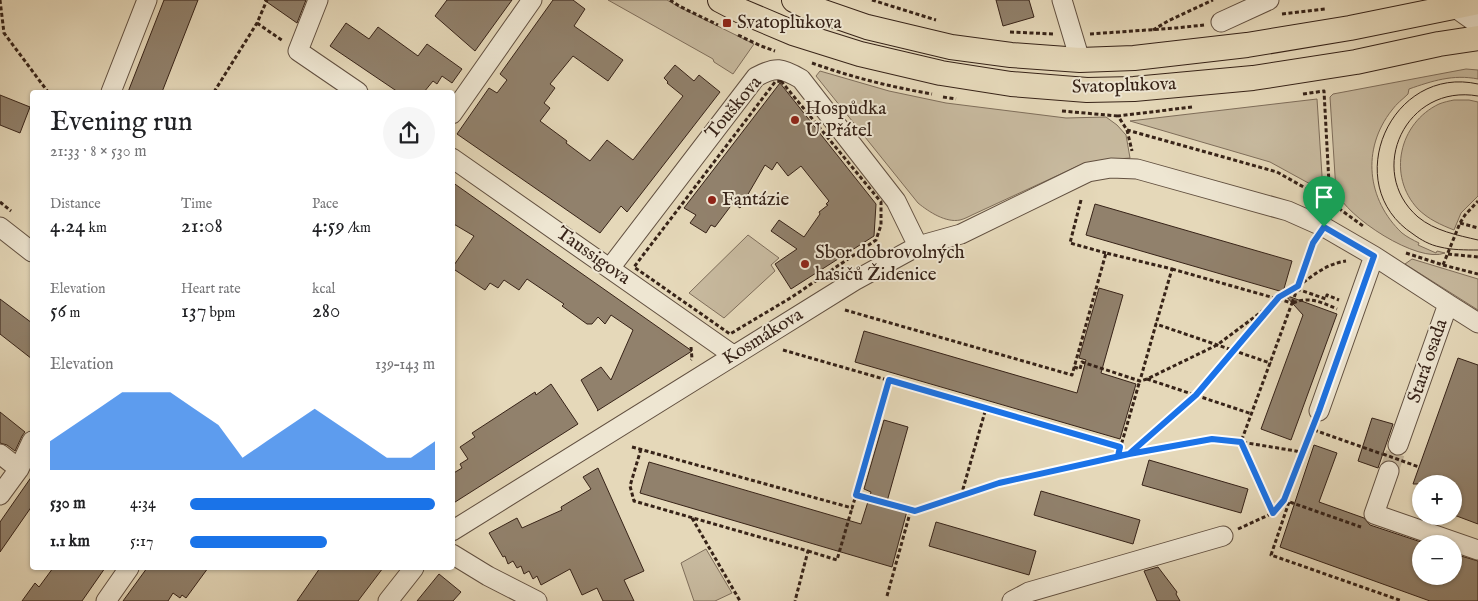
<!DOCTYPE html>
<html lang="en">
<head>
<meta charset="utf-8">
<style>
  body { margin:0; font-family:"IM FELL English",serif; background:#f6f6f6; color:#202124; height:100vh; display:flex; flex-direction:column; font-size:19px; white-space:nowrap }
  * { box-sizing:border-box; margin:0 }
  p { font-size:16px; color:#757577 }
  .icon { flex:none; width:28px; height:28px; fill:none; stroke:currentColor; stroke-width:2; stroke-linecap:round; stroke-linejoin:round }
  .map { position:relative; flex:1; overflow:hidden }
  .panel { position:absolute; left:30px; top:90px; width:425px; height:480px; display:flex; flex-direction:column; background:#fff; border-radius:5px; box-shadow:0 1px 4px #0004 }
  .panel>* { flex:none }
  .tools { position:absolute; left:1412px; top:475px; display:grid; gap:10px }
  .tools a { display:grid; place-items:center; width:50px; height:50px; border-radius:50%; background:#fff; box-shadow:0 1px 4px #0004; font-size:25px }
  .pin { position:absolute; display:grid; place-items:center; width:42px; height:42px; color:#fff; margin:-51px -21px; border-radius:50% 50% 50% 0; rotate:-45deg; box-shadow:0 0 5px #0007 }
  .pin .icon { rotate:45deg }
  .round { display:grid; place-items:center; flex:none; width:52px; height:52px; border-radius:26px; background:#f6f6f6 }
  .summary { display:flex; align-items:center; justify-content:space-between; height:85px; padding:0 20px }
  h1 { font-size:28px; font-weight:600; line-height:38px }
  .metrics { display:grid; grid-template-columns:repeat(3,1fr); gap:8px; height:85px; padding:5px 20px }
  .metrics div { display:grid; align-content:center }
  .metrics b { font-size:21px; font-weight:600 }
  .metrics small { font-size:14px; font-weight:400 }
  .metrics p { font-size:14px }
  .chart { height:140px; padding:10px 20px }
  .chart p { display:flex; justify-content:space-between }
  .chart svg { width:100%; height:90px; margin-top:5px; fill:#1a73e8; opacity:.7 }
  ul { padding:0 20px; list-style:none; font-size:16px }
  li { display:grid; grid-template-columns:80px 60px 1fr; align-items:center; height:38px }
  li i { height:12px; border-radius:6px; background:#1a73e8 }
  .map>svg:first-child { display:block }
  .green { fill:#c7b99e; stroke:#7f6e5b }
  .building { fill:#91816c; stroke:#372318 }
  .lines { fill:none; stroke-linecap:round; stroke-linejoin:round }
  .minor-tunnel { stroke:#c2b499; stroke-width:19; stroke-dasharray:19 9; stroke-linecap:butt }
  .minor-casing { stroke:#625040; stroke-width:21 }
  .major-casing { stroke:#372318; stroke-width:26 }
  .path { stroke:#372318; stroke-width:3; stroke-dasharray:4 2.5; stroke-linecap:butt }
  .minor { stroke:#eee6d2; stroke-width:19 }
  .major { stroke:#e5d8b9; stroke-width:24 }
  .tram { stroke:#372318; stroke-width:1 }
  .path-bridge { stroke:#372318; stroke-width:3; stroke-dasharray:4 2.5; stroke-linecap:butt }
  .route-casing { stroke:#fff; stroke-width:10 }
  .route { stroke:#1a73e8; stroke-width:6 }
  .poi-dot { fill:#8f2418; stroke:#eee6d2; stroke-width:2 }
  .labels { text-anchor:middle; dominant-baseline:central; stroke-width:4; stroke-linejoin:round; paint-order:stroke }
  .poi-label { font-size:19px; fill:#372318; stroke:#eee6d2; text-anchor:start }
  .street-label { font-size:19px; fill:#372318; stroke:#eee6d2 }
</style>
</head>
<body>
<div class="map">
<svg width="1478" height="601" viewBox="0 0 1478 601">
  <rect width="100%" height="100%" fill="#e5d8b9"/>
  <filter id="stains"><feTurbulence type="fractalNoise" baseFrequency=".004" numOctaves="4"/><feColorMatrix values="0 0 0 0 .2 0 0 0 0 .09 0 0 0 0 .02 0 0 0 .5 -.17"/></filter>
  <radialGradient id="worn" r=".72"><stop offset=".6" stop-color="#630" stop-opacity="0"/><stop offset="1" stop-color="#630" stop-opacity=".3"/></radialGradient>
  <!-- green -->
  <path class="green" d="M608,0H667L679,7L754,44L733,74L714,62L713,59Z
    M1466,69L1478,70V79C1453,74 1432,81 1409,89L1408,94C1403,99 1396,104 1392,110C1361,149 1367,200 1402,233C1407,237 1413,240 1419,243L1418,245L1436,253L1437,251L1445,253C1418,264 1346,217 1336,191L1330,97L1333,94Z
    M820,71L889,91L946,103L1066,118L1106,117L1117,125L1126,135L1130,158L1103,160L1078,166L972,215C968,217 964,219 960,220C946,223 929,212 918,203L816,76Z
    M1317,99L1323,191L1270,162L1130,121Z
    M1454,100H1469L1478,102V196L1461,213L1454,230C1441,225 1428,219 1418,209C1387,176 1399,123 1439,104C1444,102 1449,101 1454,100Z
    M748,235L779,258L771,265L775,271L724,318L689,293Z
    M1412,259L1478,279V310L1405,264Z
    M706,549L732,593L715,601H694L681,563Z"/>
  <!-- building -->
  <path class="building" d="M164,0H198L162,92H128Z
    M264,0H306L297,23Z
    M447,0H512L475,51L435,16Z
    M553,0H573L585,9L574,26L623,60L608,81L573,56L550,84L555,88L544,103L550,108L540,121L567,141L566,143L590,161L607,140L633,160L683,96L667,83L668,82L664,78L675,65L694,81L699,75L720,92L627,212L621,206L600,233L457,134L489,88L497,93L507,80L500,74Z
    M996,0H1029L1034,17L1003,26Z
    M346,23L369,39L378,27L418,56L427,44L462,69L452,83L442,76L437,84L433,81L424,92H398L330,46Z
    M780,83L876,204L874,236L791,289L775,264L797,249L771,231L779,220L804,237L820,214L819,212L828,205L826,204L829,201L801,166L788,176L777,162L772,170L765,165L740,208L733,203L715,227L711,225L706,233L690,223L696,215L684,208Z
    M0,95L30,107L20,133L0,125Z
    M452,182L524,233L692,351L597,411L598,410L581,380L601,367L611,380L633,330L611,315L605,324L598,317L592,324H587L562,306L564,304L527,279L519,290L504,280L498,288L490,283L485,290L452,268L474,236L452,223Z
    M1095,204L1292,261L1283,292L1086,235Z
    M1099,288L1123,295L1101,373L1136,384L1120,439L855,362L864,331L1077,393L1086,360L1079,358Z
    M1285,295L1337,314L1291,440L1261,429L1303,315Z
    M0,299L32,323V359L0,334Z
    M1458,358L1478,365V524L1454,515V484H1413Z
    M551,384L578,424L452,504V474L462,468L460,464L468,459L460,447L475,437L472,433L535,392L536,395Z
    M0,412L25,432L22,436L15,451L7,445L0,443Z
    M1372,418L1393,424L1378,468L1358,461Z
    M884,420L908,427L886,505L907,511L892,567L640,493L649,462L861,524L871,492L864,489Z
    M1314,445L1337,453L1319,502L1364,518L1370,525L1421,542V576H1454V554L1478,561V601H1430L1280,547Z
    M1149,460L1248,489L1241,513L1142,485Z
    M598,468L644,571L624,580L634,601H603L597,588L582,595L570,569L541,585L537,576L533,579L529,571L524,574L521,566L517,568L513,561L508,564L505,556L503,557L489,533L517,518L522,528L562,510L561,507L591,489L583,477Z
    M32,476V506L0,552V522Z
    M1041,491L1140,520L1133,544L1034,515Z
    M936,522L1036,551L1029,575L929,546Z
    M1158,567L1177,592L1176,594L1180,601H1157L1144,571Z
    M53,568H105L82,601H22L35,583L39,587Z
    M147,568H208L186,598L182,595L180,598L173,593L168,601H123Z
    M320,568H383L358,601H297Z
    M439,574L461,592L453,601H417Z"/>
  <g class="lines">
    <!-- minor-tunnel -->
    <path class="minor-tunnel" d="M1389,471L1398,445"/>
    <!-- minor casing -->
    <g class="minor-casing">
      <path id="minor" d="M318,0L298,51L358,92
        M1062,0L1080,60
        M1454,7L1478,24
        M1221,22L1269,0
        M111,92L147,0
        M452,114L532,0
        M452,158L733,355
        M0,227L32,252
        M610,268L756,77C776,66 782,68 801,79L896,201L918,246
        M1448,304L1478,323
        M1319,411L1374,256
        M0,454L19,469L32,441
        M1389,471L1374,514L1478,550
        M0,495L19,469
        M452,531L854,281L918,246L961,234L1088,172L1111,168L1137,169L1288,211L1324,227L1374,256L1448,304L1398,445
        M452,554L488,576L537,601
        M106,601L129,568
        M388,601L414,568
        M1012,601L1029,592L1223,536"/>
    </g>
    <!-- major casing -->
    <g class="major-casing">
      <path id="major" d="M720,0L741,11L793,33L860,54L941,73L1011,84L1087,90L1134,89L1253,78L1356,62L1439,44L1478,38
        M794,0L806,6L867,27L951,47L1011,55L1080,60L1134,58L1247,45L1350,28L1478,2"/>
    </g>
    <!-- path -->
    <path class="path" d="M0,0L4,33L48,92
      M670,0L679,6L718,25
      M872,0L936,20
      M1282,14L1325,9
      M257,23L283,41
      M1153,30L1168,21L1213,0
      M1010,32L1054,34
      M1090,34L1176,28L1204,25
      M738,35L761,46L775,51
      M812,63C851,77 891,87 932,94
      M781,81L881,202V225L876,240L792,297L730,334L634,267L775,82Z
      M214,92L257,23L267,0
      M1303,94L1324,91L1330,202L1363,226
      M943,97L956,99
      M1192,107L1118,116L1127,130L1277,172L1330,202L1328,211
      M1062,111L1118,116
      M1127,130L1132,151
      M1081,200L1070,243L1106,253
      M0,202L11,211
      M1460,223L1478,228
      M1406,253L1443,265L1460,223L1465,215L1478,201
      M1448,254L1478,257
      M1443,265L1478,274
      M1172,269L1292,303L1270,363
      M1297,289L1326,299L1327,295L1339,300
      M1292,303L1315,241
      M1293,303C1309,296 1321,302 1337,309
      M845,310L1072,375L1106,253L1172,269L1156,324
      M691,347L692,359L691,360
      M783,350L1120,447
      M1074,367L1080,369L1082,362L1140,381L1147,379L1217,345L1272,304C1280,296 1288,292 1298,286C1314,275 1326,264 1346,261
      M1147,379L1252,414
      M889,380L856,495L914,511
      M1314,430L1382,454
      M632,447L852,508L856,495
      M641,449L630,486L634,501L808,551L795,601
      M1302,452L1312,427
      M1130,454L1196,395L1269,309
      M1118,456L1140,380
      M961,496L986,408
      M1284,500L1361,527
      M1289,502L1271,555L1402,601
      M692,518L740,601
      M1238,529L1273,513L1284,500L1302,452L1241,442L1273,513
      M808,551L837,560L852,508
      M887,596L910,513L999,483L1118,456L1212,439L1241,442L1270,363L1156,324L1141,377"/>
    <!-- minor -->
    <use href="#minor" class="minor"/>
    <!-- major -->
    <use href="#major" class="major"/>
    <!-- tram -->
    <path class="tram" d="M1478,84C1391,64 1338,185 1413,234C1421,240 1430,245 1440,247C1452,250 1465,250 1478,250
      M1478,96C1406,83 1365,171 1418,217C1435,231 1457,235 1478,240"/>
    <!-- path-bridge -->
    <path class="path-bridge" d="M1383,454L1419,467"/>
  </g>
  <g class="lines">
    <!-- route casing -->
    <g class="route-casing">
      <path id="route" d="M1324,227L1313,243L1298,286L1279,297L1196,395L1129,454L999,483L915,511L856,495L889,380L1120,447L1118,456L1129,454L1212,439L1241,442L1273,513L1284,500L1319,411L1374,256L1324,227"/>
    </g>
    <!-- route -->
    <use href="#route" class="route"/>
  </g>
  <!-- markers -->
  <g class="poi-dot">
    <rect x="722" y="18" width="10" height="10" rx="2.5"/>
    <circle cx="795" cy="120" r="5"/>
    <circle cx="712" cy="200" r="5"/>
    <circle cx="805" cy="264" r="5"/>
  </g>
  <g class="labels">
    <!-- poi labels -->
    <g class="poi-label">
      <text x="737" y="23">Svatoplukova</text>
      <text x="805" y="109">Hospůdka<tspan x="805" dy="22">U Přátel</tspan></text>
      <text x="722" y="200">Fantázie</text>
      <text x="815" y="253">Sbor dobrovolných<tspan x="815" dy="22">hasičů Židenice</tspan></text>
    </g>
    <!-- street labels -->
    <g class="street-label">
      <text transform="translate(1124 86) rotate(-2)">Svatoplukova</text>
      <text transform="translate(734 108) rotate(-50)">Touškova</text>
      <text transform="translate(593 256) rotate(35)">Taussigova</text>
      <text transform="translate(763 337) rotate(-32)">Kosmákova</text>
      <text transform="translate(1428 361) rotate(-71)">Stará osada</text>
    </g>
  </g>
  <rect width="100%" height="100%" filter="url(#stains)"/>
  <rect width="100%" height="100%" fill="url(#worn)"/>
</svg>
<div class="tools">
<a>+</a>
<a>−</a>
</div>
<div class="pin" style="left:1324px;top:227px;background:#1e9e55"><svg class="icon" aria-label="arrive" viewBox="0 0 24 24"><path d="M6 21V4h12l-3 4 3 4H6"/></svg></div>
<section class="panel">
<div class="summary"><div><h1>Evening run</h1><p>21:33 · 8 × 530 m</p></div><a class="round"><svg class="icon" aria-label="share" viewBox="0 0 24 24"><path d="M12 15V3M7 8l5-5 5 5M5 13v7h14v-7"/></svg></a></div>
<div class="metrics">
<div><p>Distance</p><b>4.24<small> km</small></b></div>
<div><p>Time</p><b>21:08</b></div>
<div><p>Pace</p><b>4:59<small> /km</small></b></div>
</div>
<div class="metrics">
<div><p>Elevation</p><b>56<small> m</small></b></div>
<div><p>Heart rate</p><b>137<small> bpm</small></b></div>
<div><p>kcal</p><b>280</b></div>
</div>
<div class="chart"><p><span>Elevation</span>139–143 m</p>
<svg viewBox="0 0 160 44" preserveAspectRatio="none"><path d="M0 44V30L10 22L20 14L30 6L40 6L50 6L60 14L70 22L80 38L90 30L100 22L110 14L120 22L130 30L140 38L150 38L160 30V44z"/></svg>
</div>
<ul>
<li><b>530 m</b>4:34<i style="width:100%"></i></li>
<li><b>1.1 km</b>5:17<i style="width:56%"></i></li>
</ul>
</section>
</div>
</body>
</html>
